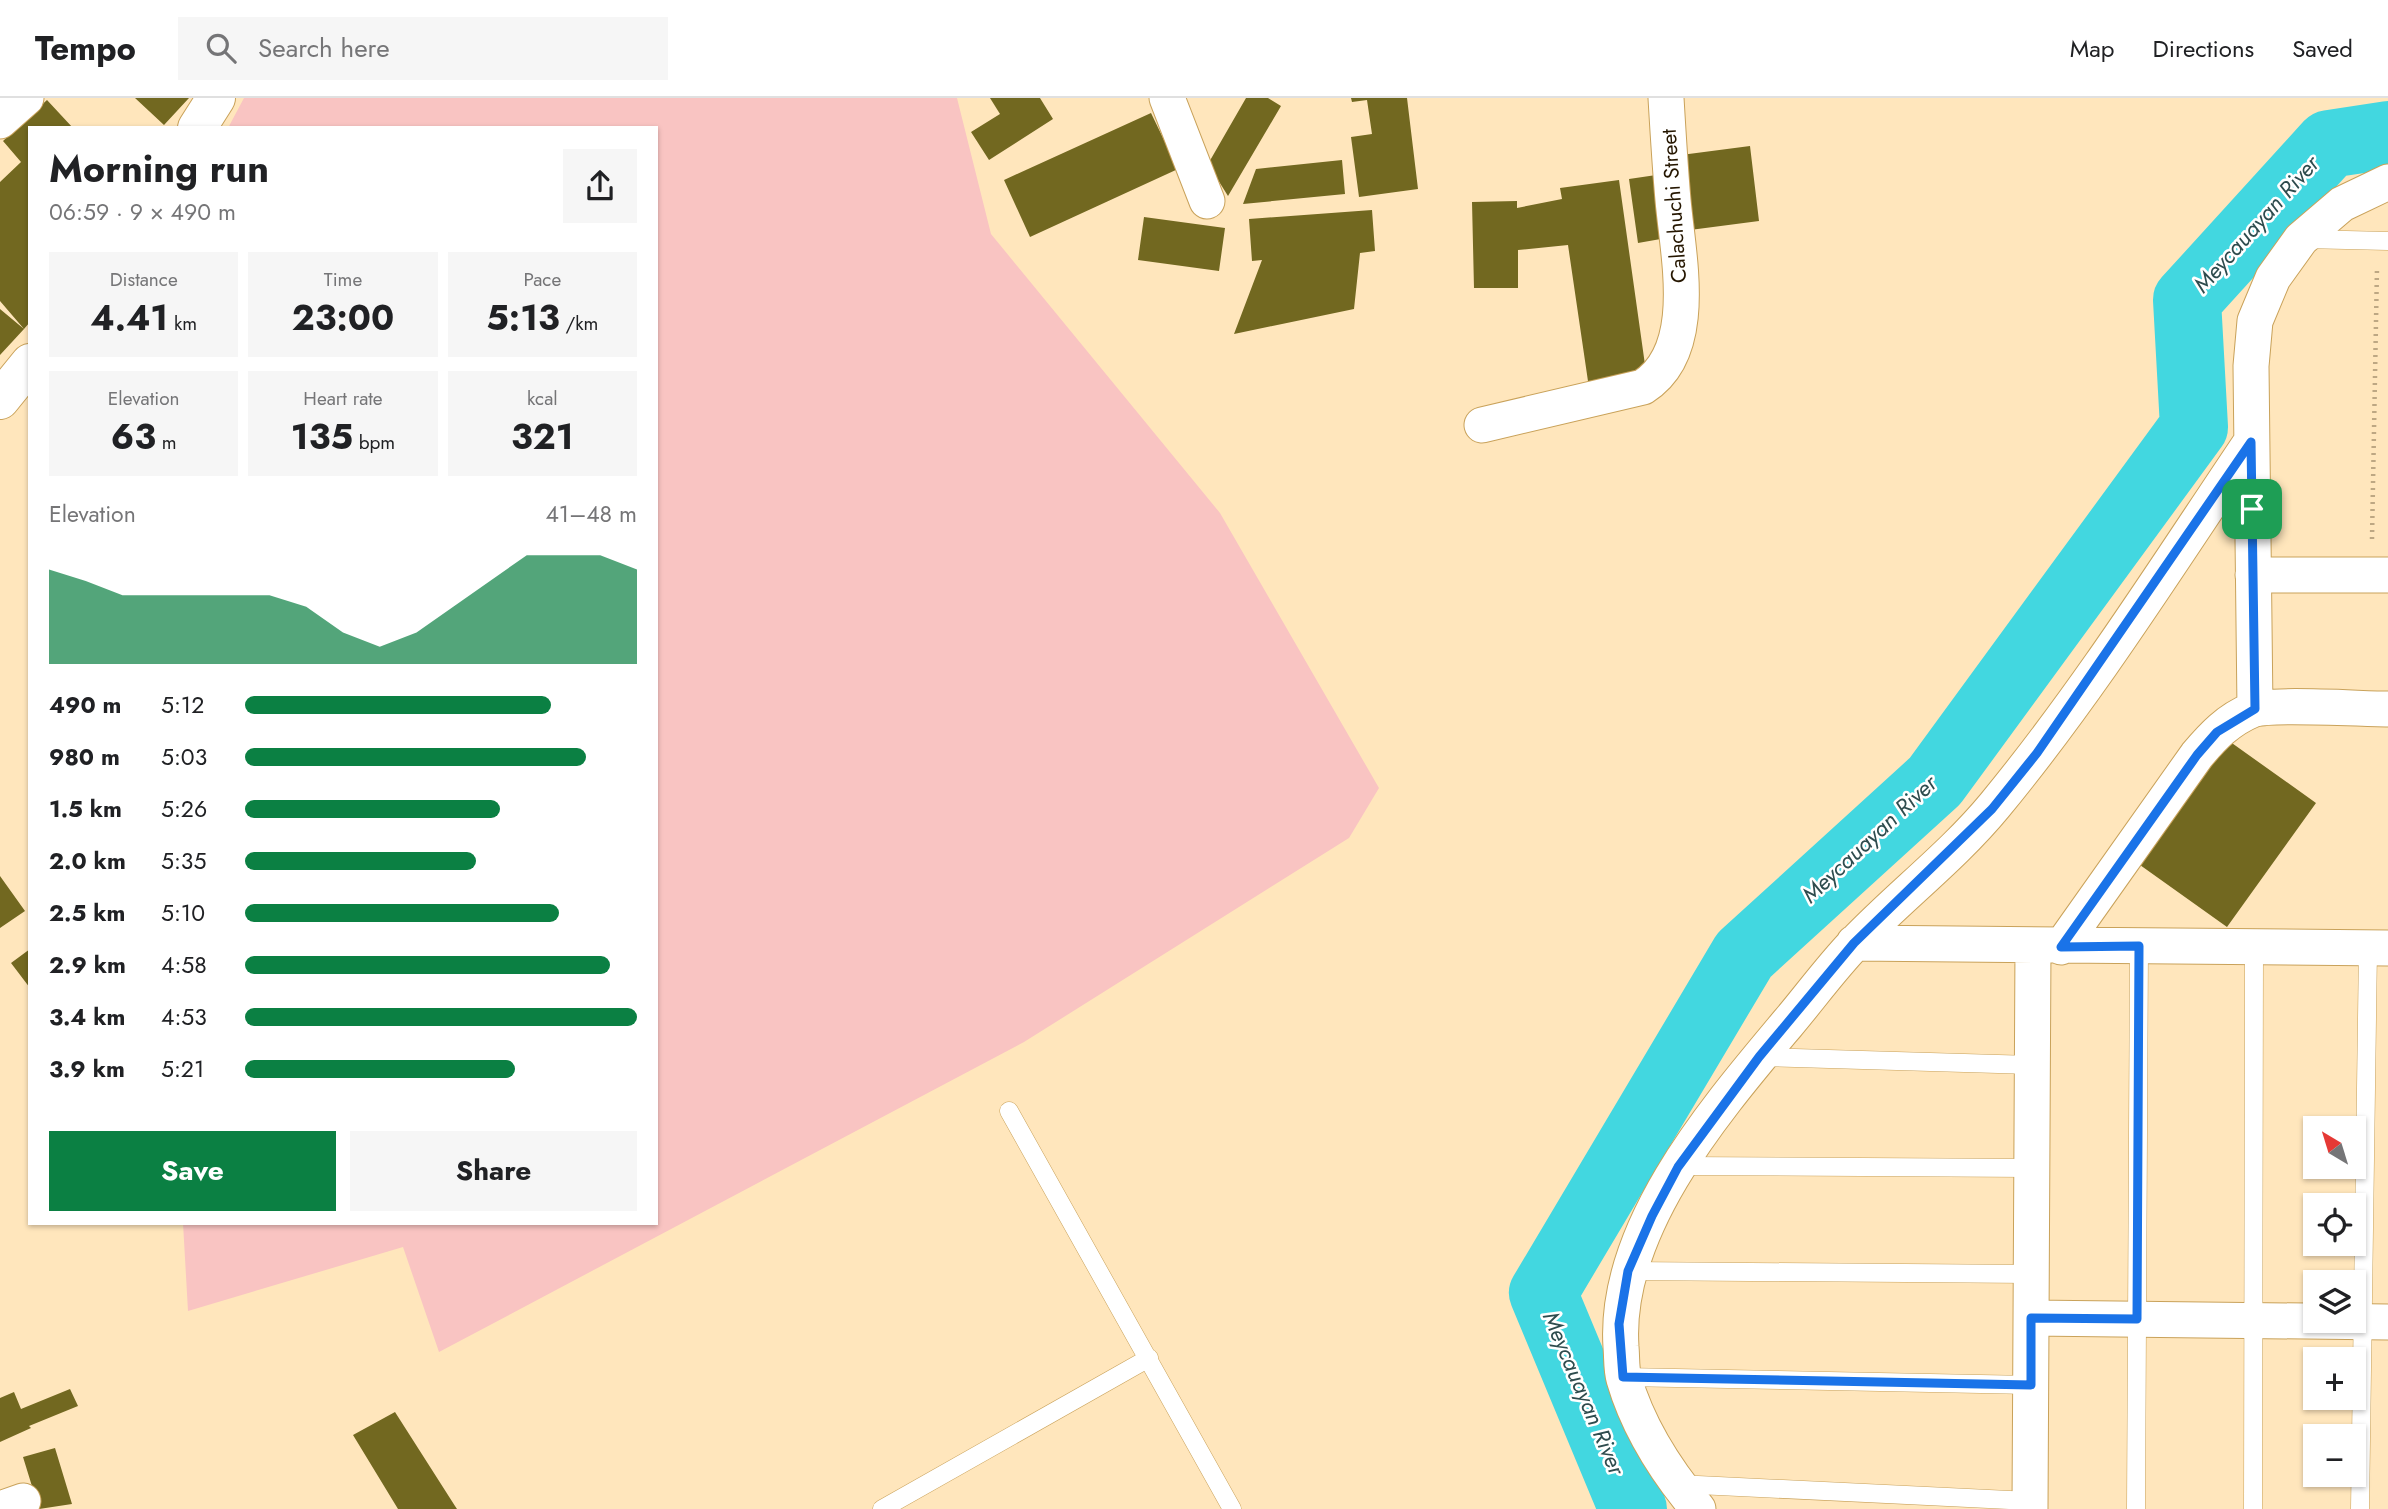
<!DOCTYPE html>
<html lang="en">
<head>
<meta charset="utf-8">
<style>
  body { margin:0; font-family:Jost,sans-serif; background:#f6f6f6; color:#202124; height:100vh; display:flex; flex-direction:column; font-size:26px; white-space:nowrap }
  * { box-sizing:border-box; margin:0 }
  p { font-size:23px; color:#757577 }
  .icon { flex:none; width:38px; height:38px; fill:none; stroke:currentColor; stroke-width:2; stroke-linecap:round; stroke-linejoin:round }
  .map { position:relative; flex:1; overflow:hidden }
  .side { position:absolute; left:28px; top:28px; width:630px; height:1099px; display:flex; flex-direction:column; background:#fff; border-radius:0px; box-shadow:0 2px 5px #0004 }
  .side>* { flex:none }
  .needle { width:46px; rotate:322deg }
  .controls { position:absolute; left:2303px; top:1018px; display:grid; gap:14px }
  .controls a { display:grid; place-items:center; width:63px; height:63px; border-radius:0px; background:#fff; box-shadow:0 2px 5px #0004; font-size:35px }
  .pin { position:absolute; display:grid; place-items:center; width:60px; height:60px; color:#fff; margin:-30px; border-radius:14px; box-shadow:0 4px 10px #0006 }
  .round { display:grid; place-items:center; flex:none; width:74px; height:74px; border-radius:0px; background:#f6f6f6 }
  .head { display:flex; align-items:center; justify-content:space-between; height:119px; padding:0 21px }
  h1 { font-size:38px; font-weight:700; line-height:52px }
  .stats { display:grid; grid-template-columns:repeat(3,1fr); gap:10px; height:119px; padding:7px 21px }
  .stats div { display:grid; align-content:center; border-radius:0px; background:#f6f6f6; text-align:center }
  .stats b { font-size:35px; font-weight:700 }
  .stats small { font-size:19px; font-weight:400 }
  .stats p { font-size:19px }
  .chart { height:196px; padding:14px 21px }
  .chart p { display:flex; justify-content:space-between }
  .chart svg { width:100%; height:126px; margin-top:7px; fill:#0b8043; opacity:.7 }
  .primary-button { display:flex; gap:14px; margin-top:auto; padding:14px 21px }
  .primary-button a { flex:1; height:80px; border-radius:0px; background:#0b8043; color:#fff; font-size:28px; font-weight:700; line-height:80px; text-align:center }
  .primary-button a+a { background:#f6f6f6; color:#202124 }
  ul { padding:0 21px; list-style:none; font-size:23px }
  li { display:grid; grid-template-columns:112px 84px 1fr; align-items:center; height:52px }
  li i { height:18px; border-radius:9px; background:#0b8043 }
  header { display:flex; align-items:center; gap:42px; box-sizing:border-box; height:98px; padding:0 35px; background:#fff; border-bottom:2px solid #e0e0e0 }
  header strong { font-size:33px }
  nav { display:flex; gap:38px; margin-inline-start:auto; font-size:24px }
  .search { width:490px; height:63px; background:#f6f6f6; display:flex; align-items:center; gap:18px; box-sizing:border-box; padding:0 24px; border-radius:0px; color:#757577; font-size:26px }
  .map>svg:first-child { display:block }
  .green { fill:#f9c4c2 }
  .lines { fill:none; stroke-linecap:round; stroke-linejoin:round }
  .river { stroke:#42d7e0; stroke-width:68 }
  .building { fill:#726820 }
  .lane-casing { stroke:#c9a25a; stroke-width:19 }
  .street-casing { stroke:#c9a25a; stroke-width:37 }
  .secondary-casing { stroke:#c9a25a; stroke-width:40 }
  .path { stroke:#bda783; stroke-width:4.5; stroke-dasharray:2 5; stroke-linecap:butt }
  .lane { stroke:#fff; stroke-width:18 }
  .street { stroke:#fff; stroke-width:35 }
  .secondary { stroke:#fff; stroke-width:38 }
  .route-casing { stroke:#fff; stroke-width:14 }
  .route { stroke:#1a73e8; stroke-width:9 }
  .labels { text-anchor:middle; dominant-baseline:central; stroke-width:5; stroke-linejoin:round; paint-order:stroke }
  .street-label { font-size:21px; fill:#251600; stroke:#fff }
  .water-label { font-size:23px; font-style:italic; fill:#2e4c4e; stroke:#fff }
</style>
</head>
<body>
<header>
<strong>Tempo</strong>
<div class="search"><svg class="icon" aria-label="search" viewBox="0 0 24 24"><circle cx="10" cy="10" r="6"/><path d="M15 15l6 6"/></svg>Search here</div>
<nav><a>Map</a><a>Directions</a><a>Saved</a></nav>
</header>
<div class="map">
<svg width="2388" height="1411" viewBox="0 0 2388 1411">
  <rect width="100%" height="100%" fill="#ffe6bc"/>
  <!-- green -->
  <path class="green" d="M244,0H957L991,136L1220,415L1379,690L1349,740L1024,944L439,1254L403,1149L188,1213L183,1125H656V30H228Z"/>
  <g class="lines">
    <!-- river -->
    <path class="river" d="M1633,1411L1543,1195L1744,857L1935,683L2194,329L2187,202L2329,46L2388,37"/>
  </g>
  <!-- building -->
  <path class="building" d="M135,0H189L164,27Z
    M990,0H1040L1053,21L989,62L971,34L1000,16Z
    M1246,0H1268L1281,8L1228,98L1208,66Z
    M1351,0H1407L1418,91L1359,99L1351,39L1372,36L1367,2L1352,4Z
    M47,2L73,30H30V224L24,231L0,203V84L21,64L3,43Z
    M1151,15L1178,71L1030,139L1004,82Z
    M1750,48L1759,123L1690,132L1681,57Z
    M1342,62L1345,96L1243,106L1256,71Z
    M1663,76L1672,139L1638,145L1629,81Z
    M1619,82L1647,281L1589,290L1568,147L1518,152V190H1474L1472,104L1517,103V110L1562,101L1560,90Z
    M1372,112L1375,153L1360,155L1354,211L1234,236L1262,162L1252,163L1249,121Z
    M1144,119L1225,130L1219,173L1138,162Z
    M0,211L24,231L0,257Z
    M2229,643L2316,705L2227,829L2140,767Z
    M0,778L25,813L0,830Z
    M30,851V890L11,865Z
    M70,1291L78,1308L29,1328L31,1330L0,1344V1300L14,1294L21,1311Z
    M395,1314L455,1408L457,1411H398L353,1337Z
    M55,1350L72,1406L39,1411L23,1359Z"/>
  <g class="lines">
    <!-- lane casing -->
    <g class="lane-casing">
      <path id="lane" d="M2304,141L2388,143
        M1759,959L2032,967
        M1009,1013L1232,1411
        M1678,1068L2032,1070
        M1628,1173L2031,1176
        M1623,1279L2031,1287
        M1677,1386L2030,1403
        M882,1411L1149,1260
        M2136,1411L2139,848
        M2253,1411L2254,849
        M2360,1411L2368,850"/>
    </g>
    <!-- street casing -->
    <g class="street-casing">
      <path id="street" d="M1167,0L1207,103
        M0,23L26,0
        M1482,327L1643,289C1700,253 1678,159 1673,102C1670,68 1668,34 1666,0
        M2253,477H2388
        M2255,611L2251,268L2255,223L2273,180L2301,141L2342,106L2388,84
        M1854,845L2388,850
        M2061,849L2197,657C2213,638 2228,622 2252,612C2270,605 2362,611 2388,611
        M2031,1220L2388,1224
        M0,1411L23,1403
        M1698,1411C1667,1374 1638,1329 1624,1281C1621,1271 1622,1259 1621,1249C1613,1130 1716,1011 1788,925C1810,899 1831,870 1855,845C1900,798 1953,758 1995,707C2089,593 2168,467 2251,344
        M2030,1411L2033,849"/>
    </g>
    <!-- secondary casing -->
    <g class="secondary-casing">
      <path id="secondary" d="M197,30L216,0
        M0,302L30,265"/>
    </g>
    <!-- path -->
    <path class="path" d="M2372,441L2377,170"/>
    <!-- lane -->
    <use href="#lane" class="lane"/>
    <!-- street -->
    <use href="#street" class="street"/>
    <!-- secondary -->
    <use href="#secondary" class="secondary"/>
  </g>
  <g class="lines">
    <!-- route casing -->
    <g class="route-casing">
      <path id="route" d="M2251,344L2255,611L2217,634L2197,657L2061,849L2139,848L2137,1221L2031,1220V1287L1623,1279L1619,1226L1628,1173L1652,1118L1678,1069L1759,959L1854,845L1992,711L2037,655Z"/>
    </g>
    <!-- route -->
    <use href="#route" class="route"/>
  </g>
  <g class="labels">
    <!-- street labels -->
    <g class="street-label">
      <text transform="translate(1674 108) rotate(-94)">Calachuchi Street</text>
    </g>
    <!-- water labels -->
    <g class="water-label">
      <text transform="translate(2256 126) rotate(-48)">Meycauayan River</text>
      <text transform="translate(1869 741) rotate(-43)">Meycauayan River</text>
      <text transform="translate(1584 1295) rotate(67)">Meycauayan River</text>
    </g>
  </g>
</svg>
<div class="controls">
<a><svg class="needle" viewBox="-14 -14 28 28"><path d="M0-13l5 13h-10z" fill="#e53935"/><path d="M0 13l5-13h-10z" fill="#757577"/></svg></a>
<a><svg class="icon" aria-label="locate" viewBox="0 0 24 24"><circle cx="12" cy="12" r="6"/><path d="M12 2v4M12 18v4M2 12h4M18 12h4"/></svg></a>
<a><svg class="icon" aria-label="layers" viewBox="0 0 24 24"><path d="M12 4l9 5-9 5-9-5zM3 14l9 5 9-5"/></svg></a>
<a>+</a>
<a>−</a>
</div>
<div class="pin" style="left:2252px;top:411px;background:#1e9e55"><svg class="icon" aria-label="arrive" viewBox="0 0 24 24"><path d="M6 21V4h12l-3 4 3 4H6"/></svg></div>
<section class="side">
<div class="head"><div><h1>Morning run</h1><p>06:59 · 9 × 490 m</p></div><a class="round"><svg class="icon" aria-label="share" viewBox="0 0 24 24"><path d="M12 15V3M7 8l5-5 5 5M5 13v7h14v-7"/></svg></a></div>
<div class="stats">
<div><p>Distance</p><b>4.41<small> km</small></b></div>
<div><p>Time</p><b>23:00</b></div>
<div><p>Pace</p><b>5:13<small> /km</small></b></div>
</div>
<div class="stats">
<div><p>Elevation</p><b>63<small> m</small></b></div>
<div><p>Heart rate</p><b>135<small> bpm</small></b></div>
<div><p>kcal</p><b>321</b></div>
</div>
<div class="chart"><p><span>Elevation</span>41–48 m</p>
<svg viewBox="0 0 160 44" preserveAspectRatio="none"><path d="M0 44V11L10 15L20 20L30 20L40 20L50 20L60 20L70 24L80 33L90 38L100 33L110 24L120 15L130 6L140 6L150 6L160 11V44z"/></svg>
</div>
<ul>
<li><b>490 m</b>5:12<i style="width:78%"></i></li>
<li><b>980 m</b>5:03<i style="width:87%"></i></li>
<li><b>1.5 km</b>5:26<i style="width:65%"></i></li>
<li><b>2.0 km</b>5:35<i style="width:59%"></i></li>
<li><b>2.5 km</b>5:10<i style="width:80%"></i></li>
<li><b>2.9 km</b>4:58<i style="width:93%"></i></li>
<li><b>3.4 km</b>4:53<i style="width:100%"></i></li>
<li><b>3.9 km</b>5:21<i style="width:69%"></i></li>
</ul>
<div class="primary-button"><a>Save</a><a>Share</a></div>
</section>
</div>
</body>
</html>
